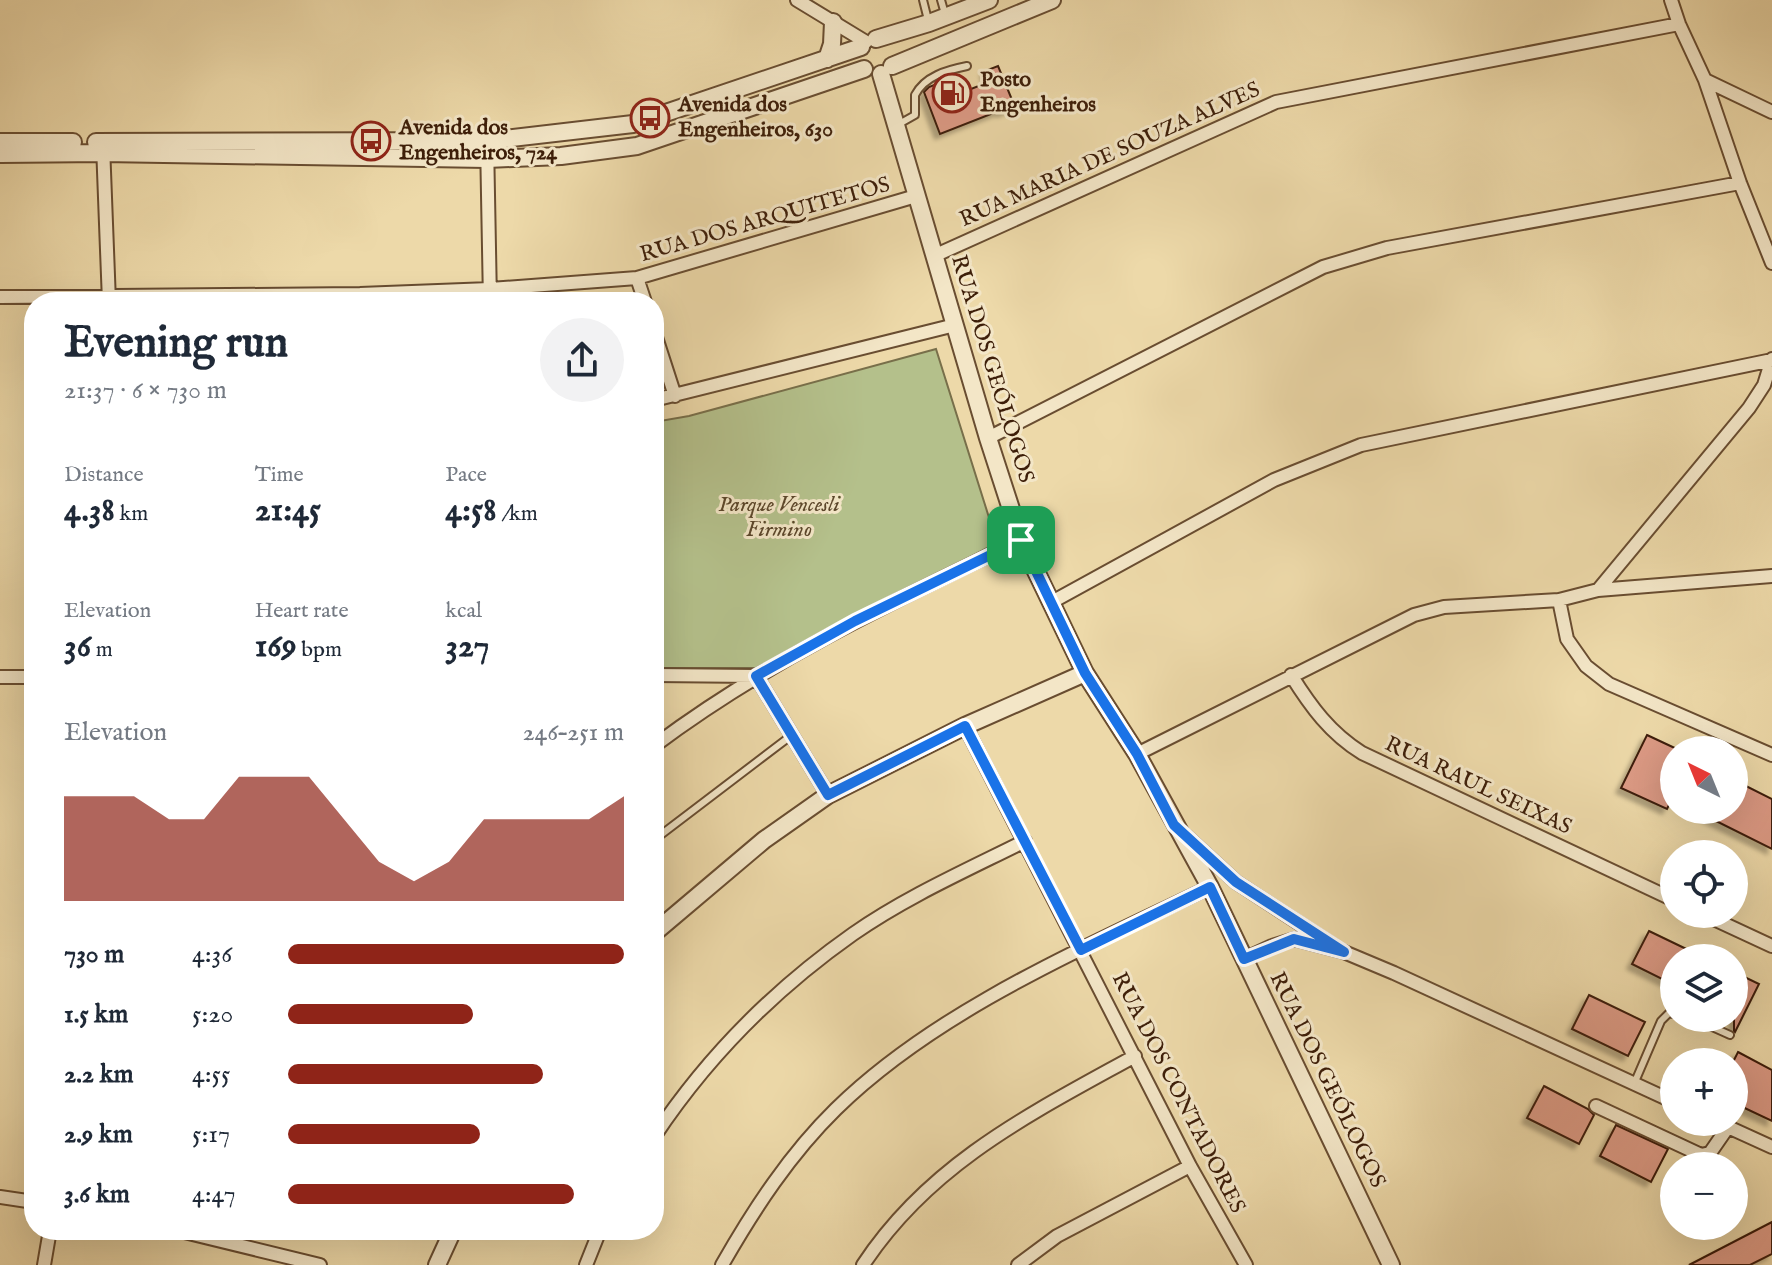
<!DOCTYPE html>
<html lang="en">
<head>
<meta charset="utf-8">
<style>
  body { margin:0; font-family:"IM FELL English",serif; background:#f2f2f3; color:#1f2937; height:100vh; display:flex; flex-direction:column; font-size:30px; white-space:nowrap }
  * { box-sizing:border-box; margin:0 }
  p { font-size:26px; color:#747a83 }
  .icon { flex:none; width:44px; height:44px; fill:none; stroke:currentColor; stroke-width:2; stroke-linecap:round; stroke-linejoin:round }
  .map { position:relative; flex:1; overflow:hidden }
  .details { position:absolute; left:24px; top:292px; width:640px; height:948px; display:flex; flex-direction:column; background:#fff; border-radius:32px; box-shadow:0 8px 32px #0002 }
  .details>* { flex:none }
  .needle { width:52px; rotate:317deg }
  .fabs { position:absolute; left:1660px; top:736px; display:grid; gap:16px }
  .fabs a { display:grid; place-items:center; width:88px; height:88px; border-radius:50%; background:#fff; box-shadow:0 8px 32px #0002; font-size:40px }
  .pin { position:absolute; display:grid; place-items:center; width:68px; height:68px; color:#fff; margin:-34px; border-radius:16px; box-shadow:0 4px 12px #0006 }
  .round { display:grid; place-items:center; flex:none; width:84px; height:84px; border-radius:42px; background:#f2f2f3 }
  .headline { display:flex; align-items:center; justify-content:space-between; height:136px; padding:0 40px }
  h1 { font-size:44px; font-weight:700; line-height:60px }
  .metrics { display:grid; grid-template-columns:repeat(3,1fr); gap:12px; height:136px; padding:8px 40px }
  .metrics div { display:grid; align-content:center }
  .metrics b { font-size:34px; font-weight:700 }
  .metrics small { font-size:22px; font-weight:400 }
  .metrics p { font-size:22px }
  .chart { height:224px; padding:16px 40px }
  .chart p { display:flex; justify-content:space-between }
  .chart svg { width:100%; height:144px; margin-top:8px; fill:#8f2418; opacity:.7 }
  ul { padding:0 40px; list-style:none; font-size:26px }
  li { display:grid; grid-template-columns:128px 96px 1fr; align-items:center; height:60px }
  li i { height:20px; border-radius:10px; background:#8f2418 }
  .map>svg:first-child { display:block }
  .green { fill:#b4c08b; stroke:#786f4a; stroke-width:2 }
  .building { fill:#dc9a85; stroke:#3d1e09; stroke-width:2; filter:url(#shadow) }
  .lines { fill:none; stroke-linecap:round; stroke-linejoin:round }
  .service-casing { stroke:#694d31; stroke-width:10 }
  .minor-casing { stroke:#694d31; stroke-width:16 }
  .tertiary-casing { stroke:#694d31; stroke-width:20 }
  .service { stroke:#f3e6c7; stroke-width:6 }
  .minor { stroke:#f3e6c7; stroke-width:12 }
  .tertiary { stroke:#f3e6c7; stroke-width:16 }
  .route-casing { stroke:#fff; stroke-width:16 }
  .route { stroke:#1a73e8; stroke-width:10 }
  .labels { text-anchor:middle; dominant-baseline:central; stroke-width:6; stroke-linejoin:round; paint-order:stroke }
  .poi-label { font-size:22px; font-weight:bold; fill:#3d1e09; stroke:#f3e6c7; text-anchor:start }
  .street-label { font-size:22px; fill:#3d1e09; stroke:#f3e6c7 }
  .park-label { font-size:22px; font-style:italic; fill:#5b462a; stroke:#f3e6c7 }
</style>
</head>
<body>
<div class="map">
<svg width="1772" height="1265" viewBox="0 0 1772 1265">
  <defs>
    <filter id="shadow"><feDropShadow dx="-5" dy="5" stdDeviation="2" flood-color="#0004"/></filter>
  </defs>
  <rect width="100%" height="100%" fill="#edd9a9"/>
  <filter id="stains"><feTurbulence type="fractalNoise" baseFrequency=".0025" numOctaves="4"/><feColorMatrix values="0 0 0 0 .2 0 0 0 0 .09 0 0 0 0 .02 0 0 0 .5 -.17"/></filter>
  <radialGradient id="worn" r=".72"><stop offset=".6" stop-color="#630" stop-opacity="0"/><stop offset="1" stop-color="#630" stop-opacity=".3"/></radialGradient>
  <!-- green -->
  <path class="green" d="M936,349L997,543L756,668H654V422L689,416Z"/>
  <!-- building -->
  <path class="building" d="M998,66L1015,107L1002,112L1001,110L940,134L924,92L929,87L959,75L966,91L989,82L985,71Z
    M1647,735L1679,750H1674V795L1667,809L1621,788Z
    M1734,780L1772,799V849L1694,810H1734Z
    M1649,931L1705,958H1674V985L1632,964Z
    M1734,972L1759,984L1735,1032L1734,1031Z
    M1589,995L1645,1022L1628,1056L1572,1029Z
    M1738,1052L1772,1070V1121L1734,1103V1060Z
    M1544,1086L1588,1109L1594,1115L1579,1144L1527,1118Z
    M1616,1125L1668,1149L1651,1182L1600,1156Z
    M1772,1222V1254L1750,1265H1689Z"/>
  <g class="lines">
    <!-- service casing -->
    <g class="service-casing">
      <path id="service" d="M923,0L928,20
        M941,0L945,14
        M899,124L915,115V95C925,76 947,70 967,66
        M654,840L792,735
        M1692,1018L1730,1035
        M1634,1084L1661,1021L1669,1013L1674,1014"/>
    </g>
    <!-- minor casing -->
    <g class="minor-casing">
      <path id="minor" d="M797,0L866,42
        M1671,0L1679,24L1705,80L1740,183L1772,263
        M1705,80L1772,112
        M487,141L490,302
        M103,145L109,302
        M936,255L1276,102L1679,24
        M637,278L645,302
        M0,297L360,294L490,289L637,278L916,196
        M654,331L675,396
        M654,400L955,325
        M988,438L1323,267L1387,248L1740,183
        M1598,590L1749,408L1764,385L1772,359
        M1559,600L1567,639L1586,666L1609,684L1772,755
        M1050,603L1274,480L1361,445L1772,360
        M654,675L756,676
        M1291,675C1311,707 1330,733 1362,753L1674,900
        M756,676L828,795
        M0,677H34
        M965,726L1190,1166L1246,1265
        M654,746C767,661 894,601 1021,540
        M1137,754L1414,615L1444,607L1559,600L1598,590L1772,576
        M1186,836L1236,882L1334,946
        M1703,914L1772,946
        M1244,959L1272,946L1294,939L1344,952L1394,973L1674,1102
        M1596,1106L1701,1155L1710,1153L1728,1127
        M1717,1122L1772,1147
        M654,1137C707,1057 775,989 853,934C906,897 967,870 1025,841
        M0,1197L34,1202
        M176,1230L320,1265
        M44,1265L50,1230
        M586,1265L600,1230
        M722,1265C754,1209 790,1154 836,1109C937,1010 1084,948 1210,887
        M863,1265C930,1163 1032,1113 1135,1056
        M1018,1265L1057,1236L1190,1166"/>
    </g>
    <!-- tertiary casing -->
    <g class="tertiary-casing">
      <path id="tertiary" d="M876,39L929,23L989,0
        M827,59L832,44L833,22
        M892,66L1052,0
        M881,74L988,438L1021,540L1085,673L1137,754L1210,887L1391,1265
        M0,142H73
        M96,142L487,141L633,124L861,47
        M0,154L103,153L487,159L561,156L637,146L864,69
        M654,933L764,840L828,795L965,726L1085,673
        M437,1265L453,1230"/>
    </g>
    <!-- service -->
    <use href="#service" class="service"/>
    <!-- minor -->
    <use href="#minor" class="minor"/>
    <!-- tertiary -->
    <use href="#tertiary" class="tertiary"/>
  </g>
  <g class="lines">
    <!-- route casing -->
    <g class="route-casing">
      <path id="route" d="M1021,540L1085,673L1137,754L1174,825L1236,882L1344,952L1294,939L1244,959L1210,887L1081,950L965,726L828,795L756,676L855,621Z"/>
    </g>
    <!-- route -->
    <use href="#route" class="route"/>
  </g>
  <!-- icons -->
  <defs>
    <g id="fuel-ring" transform="scale(2)"><circle r="9.5" fill="#f3e6c7" stroke="#8f2418" stroke-width="1.5"/><path d="M-5.5-6h7V0h2V4h1.3V-2.5L3-4.5l.8-.8L6-3V5H2.5V1h-1V6h-7ZM-4.2-4.7v3.2H.2V-4.7Z" fill="#8f2418"/></g>
    <g id="bus-ring" transform="scale(2)"><circle r="9.5" fill="#f3e6c7" stroke="#8f2418" stroke-width="1.5"/><path d="M-5-6H5V4H4V6H2V4H-2V6H-4V4H-5ZM-3.5-4V0h7V-4ZM-3.5 1.2v1.5H-2V1.2ZM2 1.2v1.5H3.5V1.2Z" fill="#8f2418"/></g>
  </defs>
  <g fill-rule="evenodd">
    <use href="#fuel-ring" x="952" y="93"/>
    <use href="#bus-ring" x="650" y="118"/>
    <use href="#bus-ring" x="371" y="141"/>
  </g>
  <g class="labels">
    <!-- poi labels -->
    <g class="poi-label">
      <text x="980" y="80">Posto<tspan x="980" dy="25">Engenheiros</tspan></text>
      <text x="678" y="105">Avenida dos<tspan x="678" dy="25">Engenheiros, 630</tspan></text>
      <text x="399" y="128">Avenida dos<tspan x="399" dy="25">Engenheiros, 724</tspan></text>
    </g>
    <!-- street labels -->
    <g class="street-label">
      <text transform="translate(1110 155) rotate(-24)">RUA MARIA DE SOUZA ALVES</text>
      <text transform="translate(765 220) rotate(-16)">RUA DOS ARQUITETOS</text>
      <text transform="translate(992 369) rotate(73)">RUA DOS GEÓLOGOS</text>
      <text transform="translate(1478 786) rotate(25)">RUA RAUL SEIXAS</text>
      <text transform="translate(1327 1080) rotate(64)">RUA DOS GEÓLOGOS</text>
      <text transform="translate(1178 1093) rotate(63)">RUA DOS CONTADORES</text>
    </g>
    <!-- park labels -->
    <g class="park-label">
      <text x="779" y="505">Parque Vencesli<tspan x="779" dy="25">Firmino</tspan></text>
    </g>
  </g>
  <rect width="100%" height="100%" filter="url(#stains)"/>
  <rect width="100%" height="100%" fill="url(#worn)"/>
</svg>
<div class="fabs">
<a><svg class="needle" viewBox="-14 -14 28 28"><path d="M0-13l5 13h-10z" fill="#e53935"/><path d="M0 13l5-13h-10z" fill="#747a83"/></svg></a>
<a><svg class="icon" aria-label="locate" viewBox="0 0 24 24"><circle cx="12" cy="12" r="6"/><path d="M12 2v4M12 18v4M2 12h4M18 12h4"/></svg></a>
<a><svg class="icon" aria-label="layers" viewBox="0 0 24 24"><path d="M12 4l9 5-9 5-9-5zM3 14l9 5 9-5"/></svg></a>
<a>+</a>
<a>−</a>
</div>
<div class="pin" style="left:1021px;top:540px;background:#1e9e55"><svg class="icon" aria-label="arrive" viewBox="0 0 24 24"><path d="M6 21V4h12l-3 4 3 4H6"/></svg></div>
<section class="details">
<div class="headline"><div><h1>Evening run</h1><p>21:37 · 6 × 730 m</p></div><a class="round"><svg class="icon" aria-label="share" viewBox="0 0 24 24"><path d="M12 15V3M7 8l5-5 5 5M5 13v7h14v-7"/></svg></a></div>
<div class="metrics">
<div><p>Distance</p><b>4.38<small> km</small></b></div>
<div><p>Time</p><b>21:45</b></div>
<div><p>Pace</p><b>4:58<small> /km</small></b></div>
</div>
<div class="metrics">
<div><p>Elevation</p><b>36<small> m</small></b></div>
<div><p>Heart rate</p><b>169<small> bpm</small></b></div>
<div><p>kcal</p><b>327</b></div>
</div>
<div class="chart"><p><span>Elevation</span>246–251 m</p>
<svg viewBox="0 0 160 44" preserveAspectRatio="none"><path d="M0 44V12L10 12L20 12L30 19L40 19L50 6L60 6L70 6L80 19L90 32L100 38L110 32L120 19L130 19L140 19L150 19L160 12V44z"/></svg>
</div>
<ul>
<li><b>730 m</b>4:36<i style="width:100%"></i></li>
<li><b>1.5 km</b>5:20<i style="width:55%"></i></li>
<li><b>2.2 km</b>4:55<i style="width:76%"></i></li>
<li><b>2.9 km</b>5:17<i style="width:57%"></i></li>
<li><b>3.6 km</b>4:47<i style="width:85%"></i></li>
</ul>
</section>
</div>
</body>
</html>
